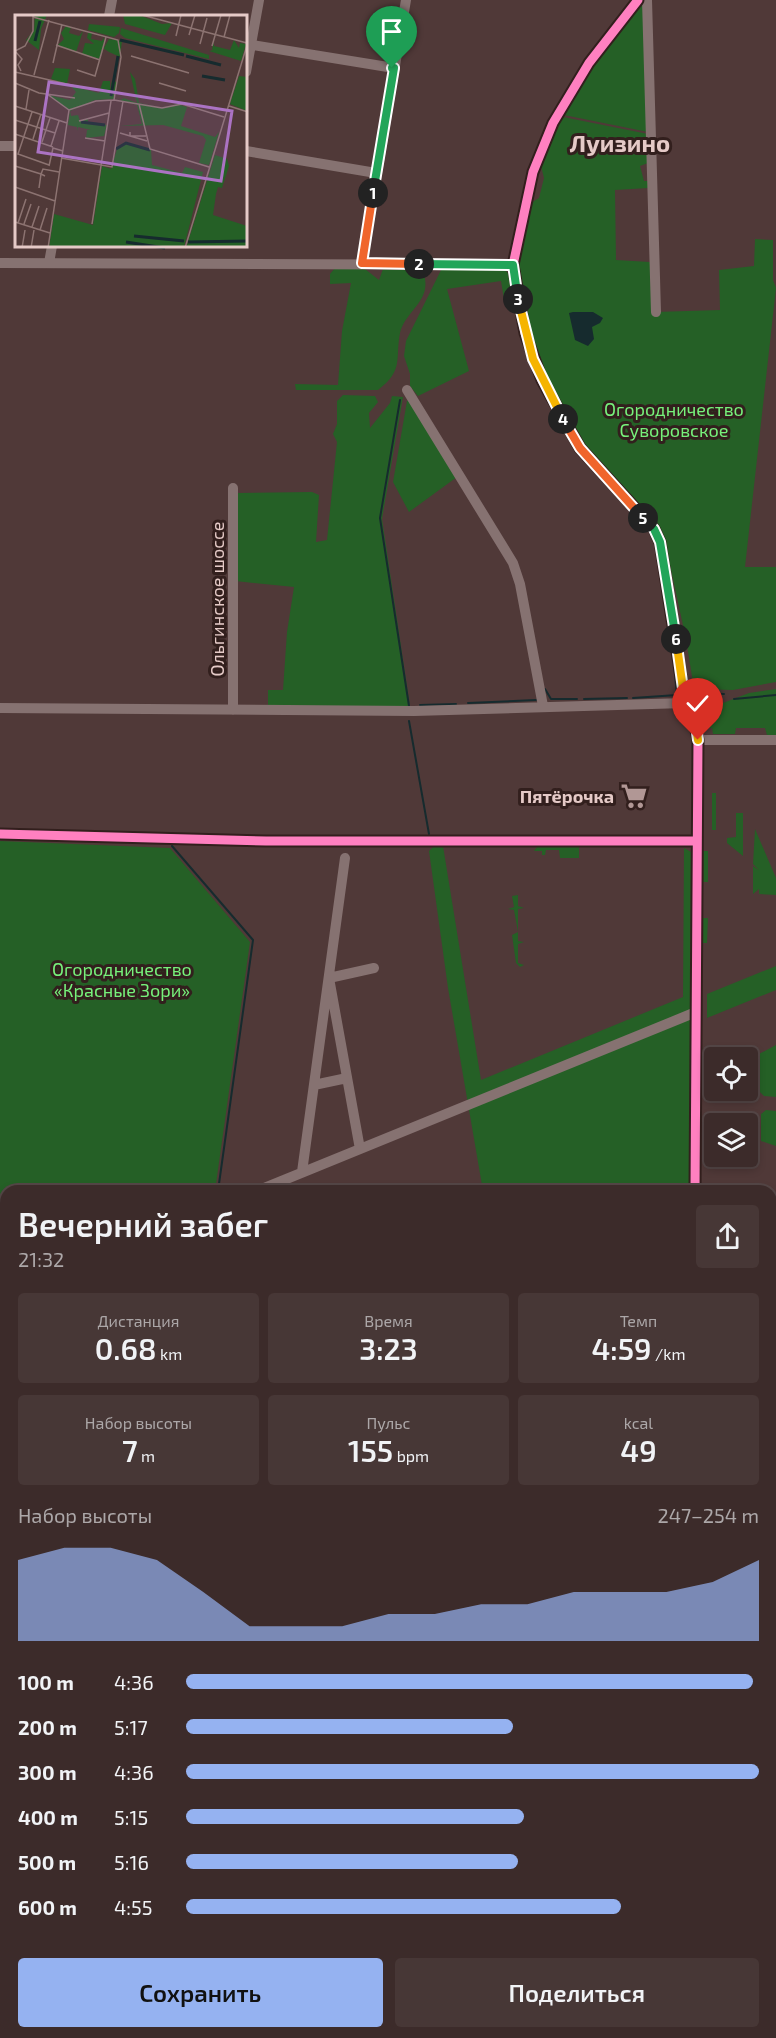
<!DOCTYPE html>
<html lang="ru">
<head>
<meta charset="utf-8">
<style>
  body { margin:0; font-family:"Exo 2",sans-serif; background:#473736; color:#f1f3f6; height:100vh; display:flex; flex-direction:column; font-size:22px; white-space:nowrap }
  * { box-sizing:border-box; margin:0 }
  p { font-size:20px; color:#aca7a8 }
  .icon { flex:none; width:33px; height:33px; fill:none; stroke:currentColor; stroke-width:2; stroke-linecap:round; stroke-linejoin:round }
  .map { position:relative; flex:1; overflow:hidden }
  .drawer { position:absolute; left:0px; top:1185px; width:777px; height:854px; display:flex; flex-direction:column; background:#3c2b2a; border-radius:18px 18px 0 0; box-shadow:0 3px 9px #0003,0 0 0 2px #554747 }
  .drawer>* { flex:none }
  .tools { position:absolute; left:704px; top:1047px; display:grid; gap:12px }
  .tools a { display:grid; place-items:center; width:54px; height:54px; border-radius:6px; background:#3c2b2a; box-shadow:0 3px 9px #0003,0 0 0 2px #554747; font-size:30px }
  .pin { position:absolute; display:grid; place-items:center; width:51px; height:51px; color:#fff; margin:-62px -26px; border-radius:50% 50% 50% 0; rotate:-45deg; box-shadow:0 0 6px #0007 }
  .pin .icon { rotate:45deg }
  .km { position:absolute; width:30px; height:30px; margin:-15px; border-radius:50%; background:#222; color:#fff; font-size:16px; line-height:30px; text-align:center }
  .round { display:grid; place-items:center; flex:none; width:63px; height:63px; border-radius:6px; background:#473736 }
  .head { display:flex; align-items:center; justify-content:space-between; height:102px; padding:0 18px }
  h1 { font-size:33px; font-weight:600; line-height:45px }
  .metrics { display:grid; grid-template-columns:repeat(3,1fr); gap:9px; height:102px; padding:6px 18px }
  .metrics div { display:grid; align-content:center; border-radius:6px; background:#473736; text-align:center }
  .metrics b { font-size:30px; font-weight:600 }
  .metrics small { font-size:16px; font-weight:400 }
  .metrics p { font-size:16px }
  .chart { height:168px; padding:12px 18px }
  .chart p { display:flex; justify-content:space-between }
  .chart svg { width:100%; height:108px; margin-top:6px; fill:#95b2f1; opacity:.7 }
  .button { display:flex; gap:12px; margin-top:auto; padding:12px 18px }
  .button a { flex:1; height:69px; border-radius:6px; background:#95b2f1; color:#111; font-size:24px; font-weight:600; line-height:69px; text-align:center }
  .button a+a { background:#473736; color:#f1f3f6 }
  ul { padding:0 18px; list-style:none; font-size:20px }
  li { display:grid; grid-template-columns:96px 72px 1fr; align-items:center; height:45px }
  li i { height:15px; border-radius:8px; background:#95b2f1 }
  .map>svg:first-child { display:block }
  .built { fill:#653735 }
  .green { fill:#256026 }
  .water { fill:#162b2e }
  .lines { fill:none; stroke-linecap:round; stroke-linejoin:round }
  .stream { stroke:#162b2e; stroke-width:2 }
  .minor { stroke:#867271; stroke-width:10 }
  .major { stroke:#89706f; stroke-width:14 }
  .cycleway-casing { stroke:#321f1d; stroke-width:13 }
  .cycleway { stroke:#ff80c0; stroke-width:9 }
  .split-1-casing { stroke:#fff; stroke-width:12 }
  .split-2-casing { stroke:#fff; stroke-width:12 }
  .split-3-casing { stroke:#fff; stroke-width:12 }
  .split-4-casing { stroke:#fff; stroke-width:12 }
  .split-5-casing { stroke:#fff; stroke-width:12 }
  .split-6-casing { stroke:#fff; stroke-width:12 }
  .split-7-casing { stroke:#fff; stroke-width:12 }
  .split-1 { stroke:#22a559; stroke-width:8 }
  .split-2 { stroke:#f0652b; stroke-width:8 }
  .split-3 { stroke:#22a559; stroke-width:8 }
  .split-4 { stroke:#f5b400; stroke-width:8 }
  .split-5 { stroke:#f0652b; stroke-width:8 }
  .split-6 { stroke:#22a559; stroke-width:8 }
  .split-7 { stroke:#f5b400; stroke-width:8 }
  .labels { text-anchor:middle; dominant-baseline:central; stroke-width:6; stroke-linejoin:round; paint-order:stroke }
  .park-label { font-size:18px; fill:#77f27b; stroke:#321f1d }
  .street-label { font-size:18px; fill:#e5cac7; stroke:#321f1d }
  .poi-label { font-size:18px; font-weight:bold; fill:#e5cac7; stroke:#321f1d; text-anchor:end }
  .district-label { font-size:24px; font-weight:bold; fill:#e5cac7; stroke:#321f1d }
  .inset-river { fill:none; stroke:#162b2e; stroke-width:3 }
  .inset-road { fill:none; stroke:#8c7371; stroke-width:1.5 }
  .view { fill:#ab73c3; fill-opacity:0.15; stroke:#ab73c3; stroke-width:3 }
  .inset-edge { fill:none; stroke:#e5cac7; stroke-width:3 }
</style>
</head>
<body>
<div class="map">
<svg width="776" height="2038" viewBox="0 0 776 2038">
  <rect width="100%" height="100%" fill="#503938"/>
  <!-- built -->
  <path class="built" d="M771,2015L776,2016V2038H683L684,2033L771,2032Z"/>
  <!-- green -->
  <path class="green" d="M640,5L643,6L648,132L564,115L582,82Z
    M563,117L648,134V163L640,166L644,181H650L648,188L615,190L616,260L650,262L655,312L720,310L719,270L754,266L755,239L773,240V280L776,288L745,567H776V682L733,690L694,689L686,639L667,552L659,531L587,449L538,362L541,361C529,334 519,303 518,274C518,251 526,226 529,204L539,198L544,178L540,162Z
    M335,268L365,269L379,280L383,269L409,270L424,275C432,301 405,311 400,333C395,360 404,370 378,390H296L295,384L338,385L342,331L351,283L330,284V274Z
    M441,270H505L511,276L514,298L504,299L501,281L447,289L469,371L418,396L410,386V374L404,356L406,341Z
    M343,395L375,396L378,402L369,413L370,428L390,403L392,396L403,397L382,519L410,707L268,706V690H283L287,632L294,587L235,581L237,493L312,492L319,495L316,542L327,540L337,442L333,434L337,424V401Z
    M410,400L457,477L409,512L393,482L407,401Z
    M776,689V735H767L765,728H736L735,734H713L712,728H702L694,710L697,706L723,703L749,693Z
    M712,793H716V830H712Z
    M736,813H743V856L727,843V838L736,837Z
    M755,829L776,878V895L759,894V889L753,894V866L759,870L753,864Z
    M0,841L170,848L250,942L215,1191H6V1821L0,1820Z
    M435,845L443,846L481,1080L683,997L684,848L693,853L691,1191H483L448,988L429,851Z
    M537,847H579V858H560L559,850H546L545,855H542V851H534Z
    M701,851H708V882H701Z
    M518,895V906L524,908L518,909V941L524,942L518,944V963L524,965L520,967L516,963L512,935L518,932L514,910L508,909L514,907L512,896Z
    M701,918H708L707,943H700Z
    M776,966V990L707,1018V994Z
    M776,1045V1097L764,1096L757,1089L759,1054Z
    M766,1110L776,1111V1146L761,1141V1114Z
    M707,1148L714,1149V1156L735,1157L734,1161L731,1164L707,1161Z
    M771,1598L776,1603V1639H771Z
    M0,1890H6V2032L258,2033V2038H0Z"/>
  <!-- water -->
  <path class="water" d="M573,312H593L603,318L600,323L592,327L594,339L588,346L575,340L569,313Z"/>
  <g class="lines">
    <!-- stream -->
    <path class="stream" d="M400,400L380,518L409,706
      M545,689L551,699H577
      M693,693L724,694
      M633,698L677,695L674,665
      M584,699L627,698
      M734,699L776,695
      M468,703L536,700
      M420,705L456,704
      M409,721L429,834
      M172,846L253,940L218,1191
      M771,1969H772"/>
    <!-- minor -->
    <path class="minor" d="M638,0L589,63L553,123L533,172L513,265L525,333L542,380L580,448L654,529L660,542L685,703L695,725L698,740L695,1191
      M647,0L656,312
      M109,16L112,0
      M246,44L394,68
      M246,72L259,0
      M0,146H16
      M246,151L376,173
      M0,263L513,265
      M49,263L52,246
      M362,263L406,0
      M407,390L513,563L520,584L543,706
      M233,488V710
      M0,708L414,711L685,703
      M698,740H776
      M0,834L266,841H697
      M314,1085L347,1078
      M360,1149L329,978L374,968
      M302,1172L345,858
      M257,1191L696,1012"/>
    <!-- major -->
    <path class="major" d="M0,1873H6
      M771,1980H776"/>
    <!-- cycleway casing -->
    <g class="cycleway-casing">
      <path id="cycleway" d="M638,0L589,63L553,123L533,172L513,265L525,333L542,380L580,448L654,529L660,542L685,703L695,725L698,740L695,1191
        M0,834L266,841H697"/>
    </g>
    <!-- cycleway -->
    <use href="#cycleway" class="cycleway"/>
  </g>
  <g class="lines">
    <!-- split-1 casing -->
    <g class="split-1-casing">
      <path id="split-1" d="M373,193L394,68H392"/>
    </g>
    <!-- split-2 casing -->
    <g class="split-2-casing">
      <path id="split-2" d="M373,193L362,263L419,264"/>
    </g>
    <!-- split-3 casing -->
    <g class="split-3-casing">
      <path id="split-3" d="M419,264L513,265L518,299"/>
    </g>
    <!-- split-4 casing -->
    <g class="split-4-casing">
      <path id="split-4" d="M518,299L533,359L563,419"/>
    </g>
    <!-- split-5 casing -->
    <g class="split-5-casing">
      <path id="split-5" d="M563,419L580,448L643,518"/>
    </g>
    <!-- split-6 casing -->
    <g class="split-6-casing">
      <path id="split-6" d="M643,518L654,529L660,542L676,639"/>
    </g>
    <!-- split-7 casing -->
    <g class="split-7-casing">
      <path id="split-7" d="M676,639L685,703L696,726L698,740"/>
    </g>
    <!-- split-1 -->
    <use href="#split-1" class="split-1"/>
    <!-- split-2 -->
    <use href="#split-2" class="split-2"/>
    <!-- split-3 -->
    <use href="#split-3" class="split-3"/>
    <!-- split-4 -->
    <use href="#split-4" class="split-4"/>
    <!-- split-5 -->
    <use href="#split-5" class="split-5"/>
    <!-- split-6 -->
    <use href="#split-6" class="split-6"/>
    <!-- split-7 -->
    <use href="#split-7" class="split-7"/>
  </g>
  <!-- icons -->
  <defs>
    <g id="supermarket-bare" transform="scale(2.07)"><path d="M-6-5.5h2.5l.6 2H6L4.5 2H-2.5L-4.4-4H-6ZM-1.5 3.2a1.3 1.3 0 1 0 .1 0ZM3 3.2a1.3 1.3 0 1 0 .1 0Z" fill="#b19795" stroke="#321f1d" stroke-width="2.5" paint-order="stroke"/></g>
  </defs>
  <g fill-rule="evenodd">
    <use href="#supermarket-bare" x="634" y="796"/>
  </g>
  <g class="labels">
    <!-- park labels -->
    <g class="park-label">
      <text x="674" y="409">Огородничество<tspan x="674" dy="21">Суворовское</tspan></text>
      <text x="122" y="969">Огородничество<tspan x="122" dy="21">«Красные Зори»</tspan></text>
    </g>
    <!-- street labels -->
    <g class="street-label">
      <text transform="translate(217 599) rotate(-90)">Ольгинское шоссе</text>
    </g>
    <!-- poi labels -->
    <g class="poi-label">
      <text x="614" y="796">Пятёрочка</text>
    </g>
    <!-- district labels -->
    <g class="district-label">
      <text x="620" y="142">Луизино</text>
    </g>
  </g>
  <!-- overview -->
  <g transform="translate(15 15)">
    <rect width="232" height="232" fill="#503938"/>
    <path d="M20,0H32L26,14L24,35L11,25L19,15ZM108,0H124L147,9L157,8L150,20L110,9ZM74,9L105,12L104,18L99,22L73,15ZM51,11L56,12L54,18L64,21L68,16L61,37L43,30L49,24L46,18ZM106,13L194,40V44L110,23L105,19ZM73,18H77L76,24L87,26L89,22V33L94,24L107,26L105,42L94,37L88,33L85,44L67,39L70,28L79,29L72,23ZM219,25L224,33L225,28L231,29L226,46L194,36L198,35L197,34L199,27V31L215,35ZM40,53L55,54L52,69L36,64ZM115,57L120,64L124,88L147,93L162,89L172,92L166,111L200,122L204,117L194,150L184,148L191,125L188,121L148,110L105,111L127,109L122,90L104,85L109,84L106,82L122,88ZM224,61L232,62V96L215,89ZM88,66H95V75L97,66L102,67L99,84L80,85L55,96L56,101L63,100L65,106L73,103V109L92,110L89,121L71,123L72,115H76L63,112L62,116V112L53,110L55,96L33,80L55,85L61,77L56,71L84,78ZM111,128L136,135L137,150L167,158L170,152L188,157L169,232L34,233L39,199L78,210L87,151L96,154L102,134ZM200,140L212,144L214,151L207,173L203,172L201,179L198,200L232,211V232L171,233Z" fill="#256026"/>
    <path class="inset-river" d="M105,25L169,40M20,26L25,6M171,41L206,50M187,61L210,65M96,81L103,41M66,107L90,110M101,134L111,128L135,135M119,221L169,226M111,227L150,233M173,227L233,226"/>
    <path class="inset-road" d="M127,0L232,28M18,2L103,25L106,42L99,85M174,20L180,0M161,21L166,0M209,22L215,0M185,29L192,3M41,30L85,45M197,31L206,0M116,41L174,58M38,48L47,9M62,55L80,61L91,22M6,56L3,50L7,44L0,36L10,31L18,16V1M0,57L69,73M19,60L34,5M0,68L24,78L60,83M144,68L171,76M32,79L54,95L81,86L99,85L147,93L167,89L209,102M124,89L135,134L194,152M0,91L52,108M214,91L233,97M11,94L14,75M17,97L3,139L34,150M0,105L40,118M64,106L94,98M115,117V121H131M105,118L132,126M0,119L38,132M70,123L90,126M18,124L26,99M27,127L35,103M36,131L44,106M46,143L97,152L108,86M0,151L26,159L28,154L44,157M34,151L38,133L48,136M0,172L40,186M24,173L26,159L30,161M0,207L35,218M3,208L11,184M9,209L16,189M77,209L96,86M17,212L24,191M25,215L32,193M7,233L10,215M16,233L19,215M33,233L54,95M170,233L233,27"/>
    <path class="view" d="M34,67L217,96L206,166L23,137Z"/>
    <rect width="232" height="232" class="inset-edge"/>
  </g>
</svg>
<div class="tools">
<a><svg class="icon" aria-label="locate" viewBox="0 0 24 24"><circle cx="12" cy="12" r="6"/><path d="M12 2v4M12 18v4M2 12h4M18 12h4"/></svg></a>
<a><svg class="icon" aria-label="layers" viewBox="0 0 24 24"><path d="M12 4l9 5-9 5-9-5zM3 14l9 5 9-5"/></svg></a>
</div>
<div class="pin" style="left:392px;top:68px;background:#1e9e55"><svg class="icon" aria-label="arrive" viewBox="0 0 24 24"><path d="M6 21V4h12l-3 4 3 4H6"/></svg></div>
<div class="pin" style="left:698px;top:740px;background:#d93025"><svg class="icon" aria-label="check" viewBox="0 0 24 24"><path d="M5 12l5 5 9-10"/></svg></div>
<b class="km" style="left:373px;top:193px">1</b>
<b class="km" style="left:419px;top:264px">2</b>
<b class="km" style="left:518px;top:299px">3</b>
<b class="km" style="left:563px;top:419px">4</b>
<b class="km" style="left:643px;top:518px">5</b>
<b class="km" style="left:676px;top:639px">6</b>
<section class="drawer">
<div class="head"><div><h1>Вечерний забег</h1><p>21:32</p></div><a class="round"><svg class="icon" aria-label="share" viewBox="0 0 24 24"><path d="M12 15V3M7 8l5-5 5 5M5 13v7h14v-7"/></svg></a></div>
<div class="metrics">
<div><p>Дистанция</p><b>0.68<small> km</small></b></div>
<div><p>Время</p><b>3:23</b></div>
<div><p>Темп</p><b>4:59<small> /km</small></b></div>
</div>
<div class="metrics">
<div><p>Набор высоты</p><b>7<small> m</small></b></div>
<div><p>Пульс</p><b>155<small> bpm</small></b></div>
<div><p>kcal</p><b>49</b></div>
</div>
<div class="chart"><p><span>Набор высоты</span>247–254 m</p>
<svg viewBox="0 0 160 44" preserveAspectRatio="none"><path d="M0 44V11L10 6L20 6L30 11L40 24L50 38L60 38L70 38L80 33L90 33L100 29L110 29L120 24L130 24L140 24L150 20L160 11V44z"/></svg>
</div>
<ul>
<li><b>100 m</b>4:36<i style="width:99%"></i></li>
<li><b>200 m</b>5:17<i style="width:57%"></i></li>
<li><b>300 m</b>4:36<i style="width:100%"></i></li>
<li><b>400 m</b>5:15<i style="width:59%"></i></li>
<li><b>500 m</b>5:16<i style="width:58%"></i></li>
<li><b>600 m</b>4:55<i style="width:76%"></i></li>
</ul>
<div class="button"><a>Сохранить</a><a>Поделиться</a></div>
</section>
</div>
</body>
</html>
